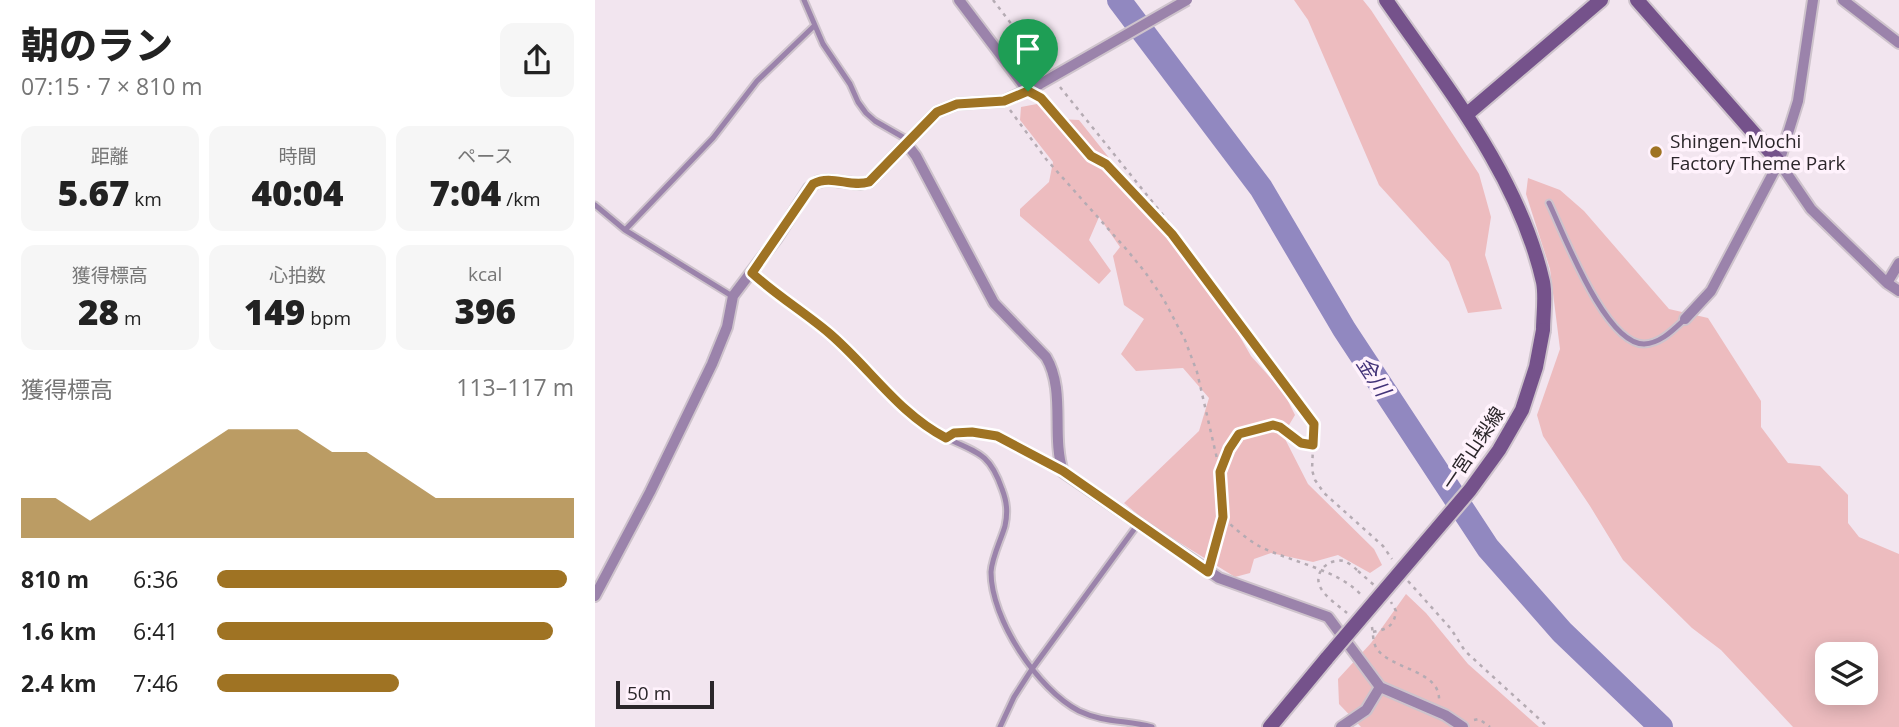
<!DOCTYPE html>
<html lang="ja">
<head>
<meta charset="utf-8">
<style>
  body { margin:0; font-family:"Open Sans","Noto Sans JP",sans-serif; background:#f6f6f6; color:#222; height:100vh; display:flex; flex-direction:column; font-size:26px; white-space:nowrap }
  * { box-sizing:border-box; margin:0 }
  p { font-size:23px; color:#767676 }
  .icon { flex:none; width:38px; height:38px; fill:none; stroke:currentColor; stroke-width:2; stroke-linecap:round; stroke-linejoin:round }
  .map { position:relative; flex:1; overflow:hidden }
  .side { display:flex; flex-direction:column; background:#fff; width:595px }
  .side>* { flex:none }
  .tools { position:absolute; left:1220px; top:642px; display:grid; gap:14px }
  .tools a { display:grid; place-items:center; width:63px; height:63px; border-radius:14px; background:#fff; box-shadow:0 4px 18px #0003; font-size:35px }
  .scale { position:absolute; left:21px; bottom:18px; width:98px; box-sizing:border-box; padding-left:7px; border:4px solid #2b262a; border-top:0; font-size:19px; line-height:24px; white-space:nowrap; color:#2b262a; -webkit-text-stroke:5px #fff2fc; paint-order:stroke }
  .pin { position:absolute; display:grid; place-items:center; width:60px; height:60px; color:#fff; margin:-72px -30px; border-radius:50% 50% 50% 0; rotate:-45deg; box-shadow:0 0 7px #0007 }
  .pin .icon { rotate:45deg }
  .round { display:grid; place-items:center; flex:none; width:74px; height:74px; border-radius:14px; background:#f6f6f6 }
  .headline { display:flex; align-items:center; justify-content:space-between; height:119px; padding:0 21px }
  h1 { font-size:38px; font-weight:800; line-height:52px }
  .metrics { display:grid; grid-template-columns:repeat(3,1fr); gap:10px; height:119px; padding:7px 21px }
  .metrics div { display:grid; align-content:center; border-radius:14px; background:#f6f6f6; text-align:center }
  .metrics b { font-size:35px; font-weight:800 }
  .metrics small { font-size:19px; font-weight:400 }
  .metrics p { font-size:19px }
  .chart { height:196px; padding:14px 21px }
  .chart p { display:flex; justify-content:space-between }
  .chart svg { width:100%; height:126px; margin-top:7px; fill:#9f7323; opacity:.7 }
  ul { padding:0 21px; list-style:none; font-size:23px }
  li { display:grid; grid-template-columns:112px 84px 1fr; align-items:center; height:52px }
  li i { height:18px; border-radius:9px; background:#9f7323 }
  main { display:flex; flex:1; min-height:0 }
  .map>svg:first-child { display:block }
  .green { fill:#edbcbf; fill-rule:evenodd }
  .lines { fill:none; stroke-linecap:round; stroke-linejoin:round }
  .river { stroke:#9188c0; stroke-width:24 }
  .lane-casing { stroke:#cec3cc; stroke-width:9 }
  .street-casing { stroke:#cec3cc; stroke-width:14 }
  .secondary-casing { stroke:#cec3cc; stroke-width:18 }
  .path { stroke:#b5abb3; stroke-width:2.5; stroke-dasharray:3.5 5; stroke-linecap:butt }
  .lane { stroke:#9b83ab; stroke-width:5 }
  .street { stroke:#9b83ab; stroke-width:10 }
  .secondary { stroke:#75528b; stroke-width:14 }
  .street-bridge-casing { stroke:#cec3cc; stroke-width:14; stroke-linecap:butt }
  .secondary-bridge-casing { stroke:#cec3cc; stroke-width:18; stroke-linecap:butt }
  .path-bridge { stroke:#b5abb3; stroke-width:2.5; stroke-dasharray:3.5 5; stroke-linecap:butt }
  .street-bridge { stroke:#9b83ab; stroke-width:10 }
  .secondary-bridge { stroke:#75528b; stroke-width:14 }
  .route-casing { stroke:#fff; stroke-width:14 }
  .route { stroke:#9f7323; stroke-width:9 }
  .poi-dot { fill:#9f7323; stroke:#fff2fc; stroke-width:2.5 }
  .labels { text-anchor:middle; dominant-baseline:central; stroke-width:7; stroke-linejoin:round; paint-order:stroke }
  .poi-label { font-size:19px; fill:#2b262a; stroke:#fff2fc; text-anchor:start }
  .street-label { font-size:19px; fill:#2b262a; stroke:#fff2fc }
  .water-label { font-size:21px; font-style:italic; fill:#433378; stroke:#fff2fc }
</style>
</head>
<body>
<main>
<section class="side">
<div class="headline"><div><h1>朝のラン</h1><p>07:15 · 7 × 810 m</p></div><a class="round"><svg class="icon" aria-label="share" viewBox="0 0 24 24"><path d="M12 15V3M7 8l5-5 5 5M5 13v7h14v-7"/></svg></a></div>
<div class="metrics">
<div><p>距離</p><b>5.67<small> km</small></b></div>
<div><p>時間</p><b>40:04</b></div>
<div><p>ペース</p><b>7:04<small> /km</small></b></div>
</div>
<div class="metrics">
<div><p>獲得標高</p><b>28<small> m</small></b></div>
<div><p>心拍数</p><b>149<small> bpm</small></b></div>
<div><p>kcal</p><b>396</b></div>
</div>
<div class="chart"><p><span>獲得標高</span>113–117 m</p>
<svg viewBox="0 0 160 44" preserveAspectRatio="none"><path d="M0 44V30L10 30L20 38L30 30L40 22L50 14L60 6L70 6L80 6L90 14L100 14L110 22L120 30L130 30L140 30L150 30L160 30V44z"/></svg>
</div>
<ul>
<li><b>810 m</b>6:36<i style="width:98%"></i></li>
<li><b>1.6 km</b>6:41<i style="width:94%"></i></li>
<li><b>2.4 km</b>7:46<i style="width:51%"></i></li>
</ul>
</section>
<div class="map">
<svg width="1304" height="727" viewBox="0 0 1304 727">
  <rect width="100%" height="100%" fill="#f2e5ef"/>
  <!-- green -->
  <path class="green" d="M699,0H768L776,10L884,174L896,217L890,255L907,309L873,313L854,262L784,185L713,20Z
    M442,104L464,119L484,120L542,193L550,210L606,269L656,356L689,393L700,415L688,435L713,484L779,549L787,565L775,573L743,555L718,562L676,553L659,559L655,573L640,577L553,523L529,503L604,431L614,398L588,368L541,371L526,354L549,319L529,305L518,256L525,247L504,217L494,240L516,271L504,284L425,216V209L454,182L458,162L425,120L426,107Z
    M933,178L965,190L989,211L1074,309L1113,318L1166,401V427L1193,463L1225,466L1253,495V523L1264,537L1304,554V727H1198L1126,650L1097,628L1028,560L995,506L948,436L942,415L965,349L955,269L931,194ZM1232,654H1270V693H1232Z
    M811,594L831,613L873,664L944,727H766L744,704L743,679L776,643Z"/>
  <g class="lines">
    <!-- river -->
    <path class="river" d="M524,0L666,188L749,329L893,548L967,632L1066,727"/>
    <!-- lane casing -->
    <g class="lane-casing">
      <path id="lane" d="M209,0L228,44L255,84L263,102L271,113L280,121L313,140
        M954,203C969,234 1010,344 1049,344C1066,343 1078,330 1090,319
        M0,205L30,230L137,296
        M30,230L118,138L162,81L219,26
        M157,273C181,295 209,312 234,333C275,368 303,414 351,438C383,415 439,455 468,472
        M351,438C384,453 395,454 407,489C412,502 413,512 410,526C406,540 397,557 396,572C396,619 443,690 484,711C509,723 532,720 557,727
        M405,727L419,697L437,669L543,524"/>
    </g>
    <!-- street casing -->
    <g class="street-casing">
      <path id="street" d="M364,0L433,91
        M1248,0L1304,43
        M311,143L321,156L399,303L451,357C471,391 456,435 468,472L624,578L733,617L785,687L850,715L868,727
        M1184,162L1216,209L1292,283L1304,291
        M1292,283L1304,263
        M1090,319L1116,291L1184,162L1203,101L1218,0
        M0,596L55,492L117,364L132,327L138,296L182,238L214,188L222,182L233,180L265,184L274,182L342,112L362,104L409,101L445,84
        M746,727L771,710L785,687"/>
    </g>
    <!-- secondary casing -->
    <g class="secondary-casing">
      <path id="secondary" d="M791,0C852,88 924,176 948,282C951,297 948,315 948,330
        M1042,0L1184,162
        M871,115L1006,0
        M675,727L732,658"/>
    </g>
    <!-- path -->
    <path class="path" d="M398,0L450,68
      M465,87L572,220L576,231
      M445,97L496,156L511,164L577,234L719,424L717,470L720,480L729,493L788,546L797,559
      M415,110L451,159L532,250L550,272L568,298L590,340L602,372L626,476L628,517L617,558
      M626,471L634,449L644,434L650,431L678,425L685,427L706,443L718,445
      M629,519C640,528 651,539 664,546C695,562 746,570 768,597
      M763,571L779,585
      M813,581L856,629L870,651L953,727
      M777,627C778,634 778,643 782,649C797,670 846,670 844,701
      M778,632C793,629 799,626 801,611L796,602
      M879,720L884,719L895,727"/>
    <!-- lane -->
    <use href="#lane" class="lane"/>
    <!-- street -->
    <use href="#street" class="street"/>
    <!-- secondary -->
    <use href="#secondary" class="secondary"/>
    <!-- street-bridge casing -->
    <g class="street-bridge-casing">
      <path id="street-bridge" d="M445,84L592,0"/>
    </g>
    <!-- secondary-bridge casing -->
    <g class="secondary-bridge-casing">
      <path id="secondary-bridge" d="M732,658L875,490L904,450L927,410L941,367L948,330"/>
    </g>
    <!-- path-bridge -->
    <path class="path-bridge" d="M752,613C744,606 727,595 724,584C720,570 735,558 749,561C754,563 759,567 763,571"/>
    <!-- street-bridge -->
    <use href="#street-bridge" class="street-bridge"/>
    <!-- secondary-bridge -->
    <use href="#secondary-bridge" class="secondary-bridge"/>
  </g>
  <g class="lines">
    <!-- route casing -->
    <g class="route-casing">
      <path id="route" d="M433,91L446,98L496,156L511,164L577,234L719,424L718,445L706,443L685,427L678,425L644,434L634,449L625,472L628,517L613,572L468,471L402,436L377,432L359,433L351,438C303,413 275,368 234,333C209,312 181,295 157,273L218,184C237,174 255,188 274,182L342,112L362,104L409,101Z"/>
    </g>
    <!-- route -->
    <use href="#route" class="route"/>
  </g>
  <!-- markers -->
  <circle class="poi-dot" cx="1061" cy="152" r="7"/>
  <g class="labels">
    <!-- poi labels -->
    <g class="poi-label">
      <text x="1075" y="141">Shingen-Mochi<tspan x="1075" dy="22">Factory Theme Park</tspan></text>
    </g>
    <!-- street labels -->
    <g class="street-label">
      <text transform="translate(878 448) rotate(-56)">一宮山梨線</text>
    </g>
    <!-- water labels -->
    <g class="water-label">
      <text transform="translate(779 376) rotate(57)">金川</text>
    </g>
  </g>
</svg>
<div class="tools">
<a><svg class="icon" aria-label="layers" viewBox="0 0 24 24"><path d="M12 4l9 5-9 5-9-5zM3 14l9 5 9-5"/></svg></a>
</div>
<div class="scale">50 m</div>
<div class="pin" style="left:433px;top:91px;background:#1e9e55"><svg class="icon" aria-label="arrive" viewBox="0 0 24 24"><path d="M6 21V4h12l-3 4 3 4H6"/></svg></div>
</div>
</main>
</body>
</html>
